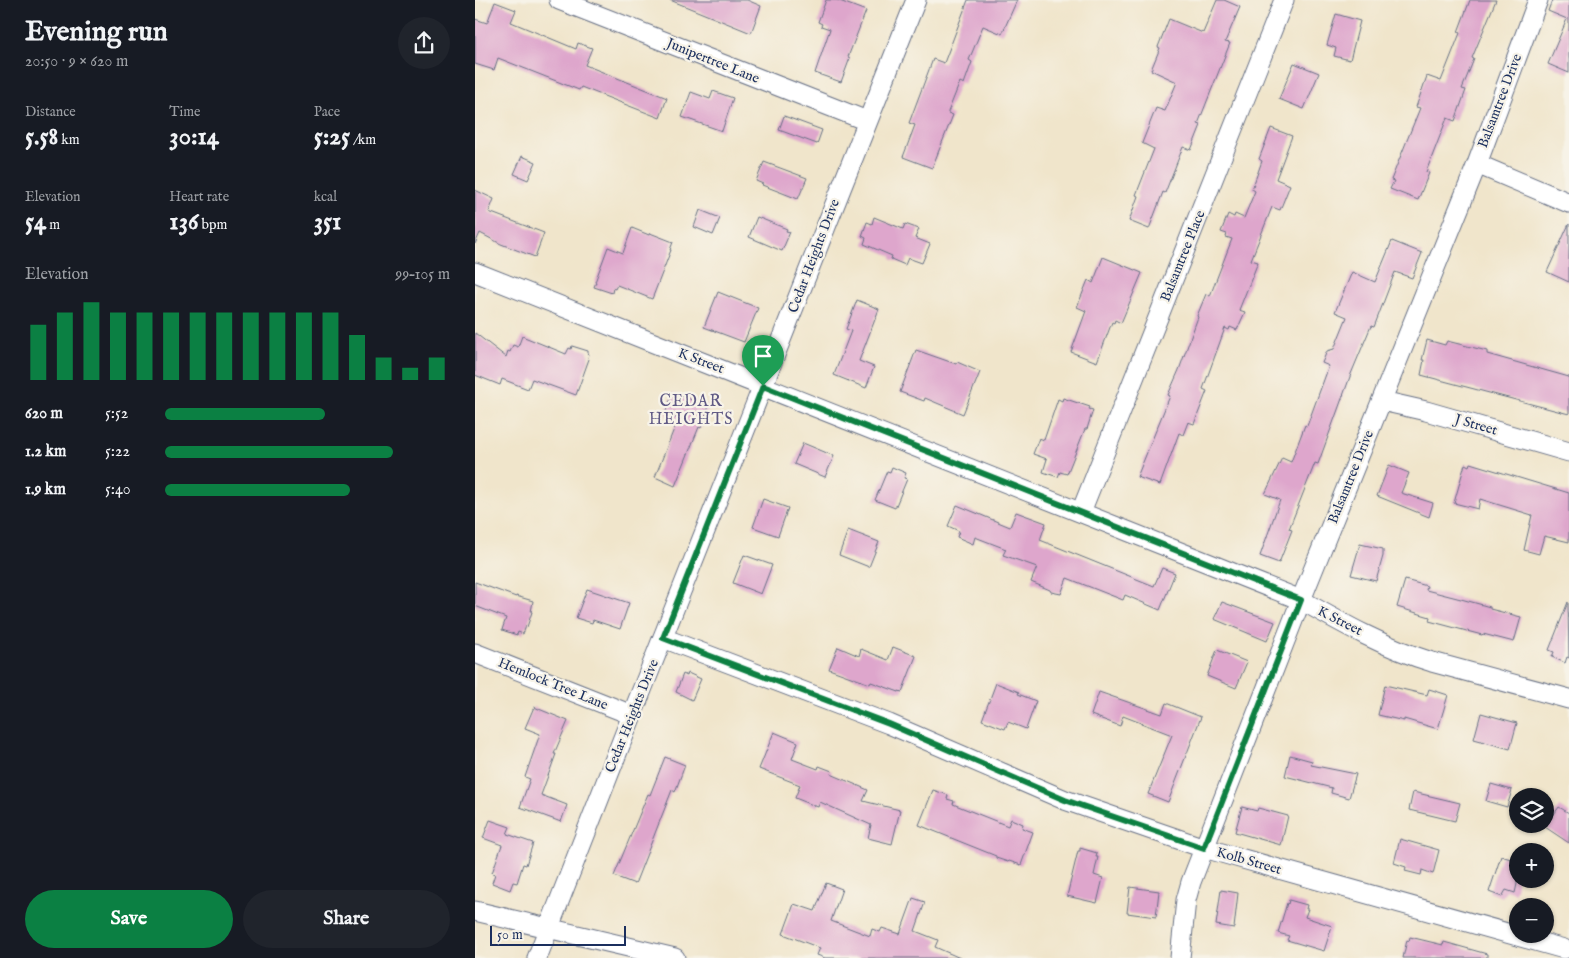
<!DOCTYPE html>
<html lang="en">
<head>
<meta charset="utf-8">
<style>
  body { margin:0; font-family:"IM FELL English",serif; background:#20242c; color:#f1f3f6; height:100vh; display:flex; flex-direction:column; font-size:19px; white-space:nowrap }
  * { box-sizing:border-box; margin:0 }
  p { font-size:16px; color:#9ea1a6 }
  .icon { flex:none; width:28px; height:28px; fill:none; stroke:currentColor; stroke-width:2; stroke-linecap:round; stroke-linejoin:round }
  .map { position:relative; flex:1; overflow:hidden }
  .drawer { display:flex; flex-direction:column; background:#171b24; width:475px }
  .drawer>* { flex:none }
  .tools { position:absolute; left:1034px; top:788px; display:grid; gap:10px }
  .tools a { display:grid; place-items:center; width:45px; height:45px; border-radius:50%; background:#171b24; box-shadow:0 1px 4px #0004; font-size:25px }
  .scale { position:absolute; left:15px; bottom:12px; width:136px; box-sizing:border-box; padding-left:5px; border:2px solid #1b2f5e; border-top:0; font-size:14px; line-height:18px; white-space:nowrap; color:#1b2f5e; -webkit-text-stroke:4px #f7f3e8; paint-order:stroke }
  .pin { position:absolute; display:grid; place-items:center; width:42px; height:42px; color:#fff; margin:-51px -21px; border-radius:50% 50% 50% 0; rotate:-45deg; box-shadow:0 0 5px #0007 }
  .pin .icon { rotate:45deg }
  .round { display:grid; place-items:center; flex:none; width:52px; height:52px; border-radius:26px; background:#20242c }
  .overview { display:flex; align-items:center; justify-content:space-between; height:85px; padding:0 25px }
  h1 { font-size:28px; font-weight:700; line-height:38px }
  .metrics { display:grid; grid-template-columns:repeat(3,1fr); gap:8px; height:85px; padding:5px 25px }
  .metrics div { display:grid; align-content:center }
  .metrics b { font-size:25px; font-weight:700 }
  .metrics small { font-size:14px; font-weight:400 }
  .metrics p { font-size:14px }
  .chart { height:140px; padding:10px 25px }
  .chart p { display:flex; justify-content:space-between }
  .chart svg { width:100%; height:90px; margin-top:5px; stroke:#0b8043; stroke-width:6 }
  .primary-button { display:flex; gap:10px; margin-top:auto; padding:10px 25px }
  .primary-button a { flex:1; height:58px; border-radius:30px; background:#0b8043; color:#fff; font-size:20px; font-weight:700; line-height:58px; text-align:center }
  .primary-button a+a { background:#20242c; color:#f1f3f6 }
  ul { padding:0 25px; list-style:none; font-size:16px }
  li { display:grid; grid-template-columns:80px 60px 1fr; align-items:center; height:38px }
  li i { height:12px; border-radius:6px; background:#0b8043 }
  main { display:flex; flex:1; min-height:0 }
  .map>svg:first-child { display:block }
  .building { fill:#dea6cc }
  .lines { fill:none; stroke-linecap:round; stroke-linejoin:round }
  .street-casing { stroke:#666f84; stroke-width:21 }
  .street { stroke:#fff; stroke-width:19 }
  .route-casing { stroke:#fff; stroke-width:10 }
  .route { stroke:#0b8043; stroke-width:6 }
  .labels { text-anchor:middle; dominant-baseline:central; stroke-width:4.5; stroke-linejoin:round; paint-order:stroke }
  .street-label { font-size:14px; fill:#1b2f5e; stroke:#f7f3e8 }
  .quarter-label { font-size:16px; letter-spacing:1px; fill:#5f5984; stroke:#f7f3e8 }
</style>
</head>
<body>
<main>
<section class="drawer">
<div class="overview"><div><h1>Evening run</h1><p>20:50 · 9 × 620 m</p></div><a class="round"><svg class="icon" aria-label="share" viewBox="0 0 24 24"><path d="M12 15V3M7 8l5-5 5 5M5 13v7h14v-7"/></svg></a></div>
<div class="metrics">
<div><p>Distance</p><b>5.58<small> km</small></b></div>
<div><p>Time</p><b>30:14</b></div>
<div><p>Pace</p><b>5:25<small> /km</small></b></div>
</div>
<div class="metrics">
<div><p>Elevation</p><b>54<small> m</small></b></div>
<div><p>Heart rate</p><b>136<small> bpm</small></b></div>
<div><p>kcal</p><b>351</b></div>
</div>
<div class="chart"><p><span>Elevation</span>99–105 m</p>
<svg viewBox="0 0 160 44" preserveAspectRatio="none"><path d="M5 44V17M15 44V11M25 44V6M35 44V11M45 44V11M55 44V11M65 44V11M75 44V11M85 44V11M95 44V11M105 44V11M115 44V11M125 44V22M135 44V33M145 44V38M155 44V33"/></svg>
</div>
<ul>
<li><b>620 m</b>5:52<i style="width:56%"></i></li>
<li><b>1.2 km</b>5:22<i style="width:80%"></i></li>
<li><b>1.9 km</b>5:40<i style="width:65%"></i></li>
</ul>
<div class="primary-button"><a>Save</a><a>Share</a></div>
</section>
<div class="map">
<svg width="1094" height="958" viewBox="0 0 1094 958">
  <rect width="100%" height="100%" fill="#f7f3e8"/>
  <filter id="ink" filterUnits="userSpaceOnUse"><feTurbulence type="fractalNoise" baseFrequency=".02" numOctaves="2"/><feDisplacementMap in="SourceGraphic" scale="10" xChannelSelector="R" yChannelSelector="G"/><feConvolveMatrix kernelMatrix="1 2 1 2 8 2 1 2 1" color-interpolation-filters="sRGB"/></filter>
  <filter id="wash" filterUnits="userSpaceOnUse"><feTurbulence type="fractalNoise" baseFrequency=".0096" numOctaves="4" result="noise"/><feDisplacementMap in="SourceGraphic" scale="20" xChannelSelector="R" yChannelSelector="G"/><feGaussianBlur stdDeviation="1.12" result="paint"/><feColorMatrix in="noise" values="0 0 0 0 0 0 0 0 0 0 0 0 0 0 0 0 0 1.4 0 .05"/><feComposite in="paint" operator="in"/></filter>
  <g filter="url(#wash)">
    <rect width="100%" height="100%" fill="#f0e5cb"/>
    <g id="blocks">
      <!-- building -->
      <path class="building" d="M195,0H272L286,6L276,33Z
        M351,0H362L391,11L373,57L375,58L366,82L340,73L355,29L346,26L347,24L343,22Z
        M493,0H542L527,34L508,26L494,60L497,62L489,84L485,82L473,112V113L478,115L457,168L428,157L440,125L434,123L458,59L469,63Z
        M742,0H749L765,7L750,42L755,43L723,124L726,125L716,150L708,147L690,193L688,192L674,229L654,221L663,196L661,195L679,149L667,143L681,108L690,111L702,82L676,70L685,48L683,47L694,19L728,33Z
        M995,0H1021L997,58L999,59L987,89L991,90L980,121L972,118L951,172L954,173L943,200L915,189L919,181L916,180L945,108L941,107L952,76L966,81L985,33L983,32Z
        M1077,0H1094V73L1073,64L1092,19L1073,11Z
        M20,2L41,10L36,22L101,49L103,43L117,48L110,65L192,98L185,118L106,87L104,90L23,58L19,70L0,64V19L12,23Z
        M861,14L885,21L875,60L859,56L861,48L852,45Z
        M819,63L844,73L829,109L804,99Z
        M238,91L258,98L247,131L207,117L216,92L235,99Z
        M309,116L347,130L342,144L304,130Z
        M796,128L817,136L801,179L815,185L805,210L797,207L776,260L783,262L764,310L770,312L762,330L755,327L754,330L750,328L728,389L732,391L719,424L713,422L708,435L704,433L685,485L662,477L695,396L693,395L704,370L723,317L722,316L731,294L735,296L757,239L751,237L752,234L746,232L753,214L759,217L760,214L769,218L780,191L777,189L787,161L784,159Z
        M47,156L61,162L53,180L39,174Z
        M289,162L332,178L323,199L287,185L288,184L281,181Z
        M0,190L19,199L14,212L69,233L60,257L26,244L5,233L0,244Z
        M225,210L245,218L238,235L219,227Z
        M282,217L312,229L311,231L315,232L307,251L274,237Z
        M399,217L428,229L430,224L444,229L440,238L455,244L447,263L433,258L430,265L416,259L417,256L389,244L391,238L387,236L392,222L397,224Z
        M1094,224V282L1072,272Z
        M157,228L174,235L175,233L198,242L195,250H196L177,299L142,285L140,289L138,288L137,293L119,287L121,282H120L133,247L148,253Z
        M917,241L947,253L937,278L920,272L899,327L896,326L876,374L843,464L840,463L814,529L817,530L804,563L785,556L805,500L790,494L807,458L816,462L830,425L832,426L854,366L847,363L852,351L859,349L872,317L860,312L877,272L900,282Z
        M628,257L667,273L646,323L640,320L639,323L637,322L622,362L596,352L611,311L602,307L613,280L618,283Z
        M243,292L283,308L269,342L229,327Z
        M382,300L404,309L384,361L399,367L391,388L359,375L376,331L371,329Z
        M0,333L31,357L33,351L35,352L38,345L43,347L47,336L91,354L94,348L96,349L97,346L113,351V353L114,354L113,358L114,359L101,395L57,379L53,389L27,379L25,385L0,375Z
        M952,340L970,345L972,341L1012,351V354L1094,377V414L946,375L949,360H947Z
        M441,350L481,364L482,362L505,372L488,414L450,398L449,401L425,392Z
        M198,393L234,406L226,428L224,427L200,486L180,477L203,419L190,414Z
        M588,398L615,407L614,409L618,410L612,429H610L592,474L585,472L583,477L568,472L572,459L558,454L564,438L569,440L583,399L587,401Z
        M328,443L359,456L350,477L319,464Z
        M995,463L1094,493V542L1069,536L1064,554L1049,550L1057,515L1005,499L1003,509L979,503L990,464L994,466Z
        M914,465L934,473L926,493L958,503L954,517L902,496Z
        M417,467L431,473L429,478L432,479L420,508L400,500L412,471L415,472Z
        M288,499L313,508L303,536L278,527Z
        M482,505L535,527L541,512L571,523L565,540L679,586L687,568L700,573L685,610L650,595L648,600L592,578L586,594L576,592L575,590L556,582L562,567L528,555L531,549L500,537L498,544L482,537L484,531L473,526Z
        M373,530L404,542L394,567L364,555Z
        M885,544L908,549V556L901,581L876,575Z
        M269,555L297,565L286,594L258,583Z
        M930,580L952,586L951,590L986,599L1015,607V609L1046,617L1039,642L1008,634L1007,635L954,621L955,617L922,607Z
        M0,582L41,597V596L58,601L56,612H57L52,627L51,626L48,634L43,632L42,635L27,630L31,618L0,606Z
        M112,589L154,603L145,629L118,620L117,623L101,618Z
        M747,602L800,622L792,641L739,619Z
        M1093,602L1094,658L1092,657L1090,663L1077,657L1079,652L1074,650Z
        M363,647L384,656L386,649L413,660L418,647L441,656L427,692L424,691V692L396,682L395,684L354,669Z
        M742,650L772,662L761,688L732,676Z
        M213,673L226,679L217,700L201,692L208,674L212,676Z
        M521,683L544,692L543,694L561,701L551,729L533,722L530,729L507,720Z
        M910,685L952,695L954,689L973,695L963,729L929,719V721L903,715Z
        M624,692L687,714L691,703L726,717L693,802L673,794L697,735L648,716L645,726L616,715Z
        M59,707L93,721L79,754H81L66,795L92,805L86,822L45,807L55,779L50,777L65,734L50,728Z
        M1006,713L1042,723L1035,749L999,739Z
        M299,732L323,742L317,759L343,769L344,766L357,771L356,774L393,790L388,801L425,810L417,844L393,838L396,825L345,802L343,807L320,798L325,785L284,769Z
        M815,755L837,761L836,765L881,774L874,798L856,793L857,788L810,776Z
        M190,757L210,765L200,792L197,790L160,884L139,876L173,794L175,795Z
        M1016,784L1037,790L1032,807L1011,801Z
        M458,790L473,795L472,799L479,801L478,804L533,826L536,819L548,824L547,828L558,832L546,865L534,861L533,862L521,858V856L444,825Z
        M938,792L985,803L980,821L934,810Z
        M767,807L782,811L783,808L813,816L806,845L760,832Z
        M1084,807L1094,813V843L1070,827Z
        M15,820L35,827L32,834L58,843L51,865L48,864L42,883L38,882L35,890L17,883L20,874L17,873L27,845L8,838Z
        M925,839L964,850L958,874L947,870L946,875L930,871L931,867L919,863Z
        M605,848L622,853L621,857H623L619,875L628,878L622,903L592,896L603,851H605Z
        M1026,856L1039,860L1037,867L1042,869V884L1040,893L1031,890L1027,897L1014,892Z
        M351,883L367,889L356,921L395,936L397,929L405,932L407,928L425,934L438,898L450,902L440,931L463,940L460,947L485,958H350L342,955L345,948L308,934L319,904L340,911Z
        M655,887L684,891L681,917L652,913Z
        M746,890L763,893L759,928L741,925Z
        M814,900L832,905L831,909H833L830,917L857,926L849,951L812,940L814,936L803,933L812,903L813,904Z
        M935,937L968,945L969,942L1012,954V958H928L932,940L934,941Z"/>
    </g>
  </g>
  <g filter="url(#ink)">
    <use href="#blocks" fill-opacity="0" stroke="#666f84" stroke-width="1"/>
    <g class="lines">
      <!-- street casing -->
      <g class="street-casing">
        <path id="street" d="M84,0L392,121
          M1002,164L1094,203
          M0,272L826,600C868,624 911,648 957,662L1094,699
          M907,401L951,411L1094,452
          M606,512L809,0
          M188,638L414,724L590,800L729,848L1089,949
          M0,653L157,715
          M0,911L200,958
          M62,958L157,715L441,0
          M705,958L711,900L716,882L826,600L1002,164L1063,0"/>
      </g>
      <!-- street -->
      <use href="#street" class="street"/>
    </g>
  </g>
  <g class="lines" filter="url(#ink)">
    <!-- route casing -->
    <g class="route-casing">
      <path id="route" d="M288,386L826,600L729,848L590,800L414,724L188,638Z"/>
    </g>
    <!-- route -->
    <use href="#route" class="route"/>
  </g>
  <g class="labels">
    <!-- street labels -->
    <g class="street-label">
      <text transform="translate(238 61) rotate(22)">Junipertree Lane</text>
      <text transform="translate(1025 101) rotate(-69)">Balsamtree Drive</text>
      <text transform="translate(339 256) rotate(-69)">Cedar Heights Drive</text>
      <text transform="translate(708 256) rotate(-68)">Balsamtree Place</text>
      <text transform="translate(226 361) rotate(21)">K Street</text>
      <text transform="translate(1001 425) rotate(16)">J Street</text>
      <text transform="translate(876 477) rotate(-68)">Balsamtree Drive</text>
      <text transform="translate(865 621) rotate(27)">K Street</text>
      <text transform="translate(78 684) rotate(22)">Hemlock Tree Lane</text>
      <text transform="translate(157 716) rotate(-68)">Cedar Heights Drive</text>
      <text transform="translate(774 861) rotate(16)">Kolb Street</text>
    </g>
    <!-- quarter labels -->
    <g class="quarter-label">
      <text x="216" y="402">CEDAR<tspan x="216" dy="18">HEIGHTS</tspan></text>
    </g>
  </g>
</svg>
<div class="tools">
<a><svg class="icon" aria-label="layers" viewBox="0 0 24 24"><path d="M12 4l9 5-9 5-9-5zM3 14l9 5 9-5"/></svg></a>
<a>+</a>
<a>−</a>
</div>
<div class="scale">50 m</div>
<div class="pin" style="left:288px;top:386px;background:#1e9e55"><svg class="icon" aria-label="arrive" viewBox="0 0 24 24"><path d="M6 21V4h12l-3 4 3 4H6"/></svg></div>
</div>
</main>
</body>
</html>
